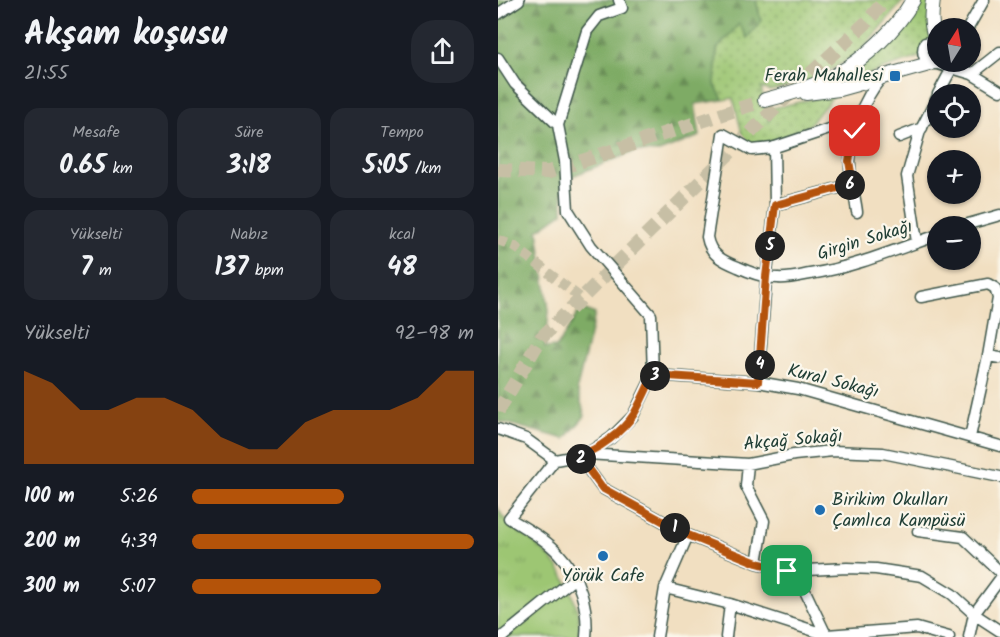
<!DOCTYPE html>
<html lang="tr">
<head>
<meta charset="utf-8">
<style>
  body { margin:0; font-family:Kalam,sans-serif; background:#242831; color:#f1f3f6; height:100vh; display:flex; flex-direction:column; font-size:22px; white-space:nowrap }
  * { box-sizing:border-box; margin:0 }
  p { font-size:20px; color:#9ea1a6 }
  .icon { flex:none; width:33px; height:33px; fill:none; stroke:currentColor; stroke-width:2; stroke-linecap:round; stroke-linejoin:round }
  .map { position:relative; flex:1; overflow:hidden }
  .sheet { display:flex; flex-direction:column; background:#171b24; width:498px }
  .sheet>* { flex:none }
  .needle { width:39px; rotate:11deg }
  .buttons { position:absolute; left:429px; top:18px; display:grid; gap:12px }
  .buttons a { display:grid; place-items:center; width:54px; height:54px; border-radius:50%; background:#171b24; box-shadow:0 2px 4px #0004; font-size:30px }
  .pin { position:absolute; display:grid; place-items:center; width:51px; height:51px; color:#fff; margin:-26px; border-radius:12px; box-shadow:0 3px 9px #0006 }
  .km { position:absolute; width:30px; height:30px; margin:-15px; border-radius:50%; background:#222; color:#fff; font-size:16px; line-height:30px; text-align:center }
  .round { display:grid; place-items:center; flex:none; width:63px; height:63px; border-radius:24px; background:#242831 }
  .overview { display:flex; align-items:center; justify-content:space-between; height:102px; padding:0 24px }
  h1 { font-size:33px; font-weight:800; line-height:45px }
  .stats { display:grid; grid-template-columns:repeat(3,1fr); gap:9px; height:102px; padding:6px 24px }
  .stats div { display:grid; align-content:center; border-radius:15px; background:#242831; text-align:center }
  .stats b { font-size:26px; font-weight:800 }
  .stats small { font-size:16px; font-weight:400 }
  .stats p { font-size:16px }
  .chart { height:168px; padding:12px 24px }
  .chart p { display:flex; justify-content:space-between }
  .chart svg { width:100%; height:108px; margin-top:6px; fill:#b45309; opacity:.7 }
  ul { padding:0 24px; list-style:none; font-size:20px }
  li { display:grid; grid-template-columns:96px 72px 1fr; align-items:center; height:45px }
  li i { height:15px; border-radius:8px; background:#b45309 }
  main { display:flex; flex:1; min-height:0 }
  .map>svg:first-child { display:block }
  .grass { fill:url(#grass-dots); stroke:#5e8254; stroke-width:1.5 }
  .forest { fill:url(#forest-firs); stroke:#4e744c; stroke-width:1.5 }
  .park { fill:url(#park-tufts); stroke:#5e8254; stroke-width:1.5 }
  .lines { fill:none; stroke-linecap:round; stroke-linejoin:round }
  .minor-tunnel { stroke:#c7bfa5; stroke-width:10; stroke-dasharray:10 5; stroke-linecap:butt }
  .major-tunnel { stroke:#c7bfa5; stroke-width:14; stroke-dasharray:14 7; stroke-linecap:butt }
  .minor-casing { stroke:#3e5549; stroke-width:13 }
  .major-casing { stroke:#3e5549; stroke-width:16 }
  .minor { stroke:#fff; stroke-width:10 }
  .major { stroke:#fff; stroke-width:14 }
  .route-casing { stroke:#fff; stroke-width:12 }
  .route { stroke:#b45309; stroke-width:8 }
  .poi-dot { fill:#1f6fb2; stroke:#fbf7ec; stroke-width:2 }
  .labels { text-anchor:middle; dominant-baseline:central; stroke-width:4.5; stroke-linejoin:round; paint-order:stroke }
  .poi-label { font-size:18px; fill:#1f3d34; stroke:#fbf7ec; text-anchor:end }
  .street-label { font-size:18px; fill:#1f3d34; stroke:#fbf7ec }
</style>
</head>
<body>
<main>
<section class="sheet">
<div class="overview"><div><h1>Akşam koşusu</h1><p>21:55</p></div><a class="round"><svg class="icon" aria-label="share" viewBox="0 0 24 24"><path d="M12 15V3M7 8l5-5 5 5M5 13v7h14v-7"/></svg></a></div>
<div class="stats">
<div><p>Mesafe</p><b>0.65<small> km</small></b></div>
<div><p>Süre</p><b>3:18</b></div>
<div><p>Tempo</p><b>5:05<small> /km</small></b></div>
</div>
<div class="stats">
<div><p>Yükselti</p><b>7<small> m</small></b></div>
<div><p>Nabız</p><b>137<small> bpm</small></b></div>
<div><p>kcal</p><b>48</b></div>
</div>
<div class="chart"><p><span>Yükselti</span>92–98 m</p>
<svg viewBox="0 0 160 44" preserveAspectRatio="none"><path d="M0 44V6L10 11L20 22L30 22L40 17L50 17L60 22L70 33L80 38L90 38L100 27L110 22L120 22L130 22L140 17L150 6L160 6V44z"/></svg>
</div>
<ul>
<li><b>100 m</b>5:26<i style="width:54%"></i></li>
<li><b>200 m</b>4:39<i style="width:100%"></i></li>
<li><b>300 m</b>5:07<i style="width:67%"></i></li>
</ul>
</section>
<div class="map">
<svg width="502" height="637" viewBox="0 0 502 637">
  <defs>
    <pattern id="grass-dots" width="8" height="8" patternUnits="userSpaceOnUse" patternTransform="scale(1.5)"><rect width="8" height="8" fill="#9dc673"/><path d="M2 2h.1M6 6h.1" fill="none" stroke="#7fa25f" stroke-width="1.8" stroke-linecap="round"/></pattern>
    <pattern id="forest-firs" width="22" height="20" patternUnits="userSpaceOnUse" patternTransform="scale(1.5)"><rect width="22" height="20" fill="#7eab65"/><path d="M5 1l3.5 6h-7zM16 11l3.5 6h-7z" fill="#678c54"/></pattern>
    <pattern id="park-tufts" width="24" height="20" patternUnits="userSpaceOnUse" patternTransform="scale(1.5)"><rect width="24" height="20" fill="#9dc673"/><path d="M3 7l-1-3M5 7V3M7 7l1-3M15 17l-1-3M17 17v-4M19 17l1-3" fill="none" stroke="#7fa25f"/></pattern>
  </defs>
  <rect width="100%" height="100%" fill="#fbf7ec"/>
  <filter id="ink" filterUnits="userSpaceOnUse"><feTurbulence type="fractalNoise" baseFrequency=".0167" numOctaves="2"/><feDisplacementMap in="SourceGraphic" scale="12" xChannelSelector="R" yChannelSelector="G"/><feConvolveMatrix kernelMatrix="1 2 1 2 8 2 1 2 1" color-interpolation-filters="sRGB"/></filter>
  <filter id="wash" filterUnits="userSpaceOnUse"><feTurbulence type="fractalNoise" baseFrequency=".008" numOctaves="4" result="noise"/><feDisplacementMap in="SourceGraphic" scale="24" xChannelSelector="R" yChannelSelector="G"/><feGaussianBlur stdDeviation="1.35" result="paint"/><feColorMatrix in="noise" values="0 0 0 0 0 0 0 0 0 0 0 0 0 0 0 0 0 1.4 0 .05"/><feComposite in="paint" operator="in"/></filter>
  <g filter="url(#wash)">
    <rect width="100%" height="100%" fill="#f1dfc1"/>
    <!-- grass -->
    <path class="grass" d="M258,0H406L363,50L338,67L311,81L272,91L263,88L271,122L275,108L337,94L311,125L281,139L253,148L247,145L235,98L225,100L217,85L219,49L241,23L249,38L263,21Z
      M422,0H433L435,36L428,55L327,88Z"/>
    <!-- forest -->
    <path class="forest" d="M0,0H258L263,21L249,38L241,24L219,49L217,85L225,100L197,104L202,136L161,152L138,151L64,180L65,212L40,230L51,311L47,348L59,347L83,308L97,314L79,388L87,416L67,439L0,421Z"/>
    <!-- park -->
    <path class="park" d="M0,508L5,517C21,531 41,544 54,560C71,579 84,611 81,637H0Z"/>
  </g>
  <g filter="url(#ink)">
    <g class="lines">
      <!-- minor-tunnel -->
      <path class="minor-tunnel" d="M0,240L16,246L84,299"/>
      <!-- major-tunnel -->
      <path class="major-tunnel" d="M0,170L51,172L267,100
        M0,411L43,338L307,79L369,22L387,0"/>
      <!-- minor casing -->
      <g class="minor-casing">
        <path id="minor" d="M0,14L21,0
          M470,28L486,0
          M440,41L427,43C423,51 425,57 431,64H440L474,74
          M0,58L17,84L60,125
          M469,71L502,91
          M474,74L502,52
          M440,94L454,68
          M361,119L274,148L254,150L225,134L209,237C212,255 225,261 240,267C253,273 266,278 280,278C291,279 301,276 312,274C357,267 397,250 440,235
          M401,137L424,128
          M277,205L355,184
          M359,212C357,195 351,176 352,160C353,131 365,100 383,78
          M463,226L502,215
          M419,242L409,176L422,131L440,96
          M423,297L490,284L497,288L500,298
          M502,298H500L490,356L502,358
          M155,375L260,382L300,389L502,446
          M260,382L268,281L277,205L276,147
          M0,429L28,439L57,460L11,518C28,529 48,539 61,554C81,575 91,609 88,637
          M472,437L490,356
          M89,454L250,464L296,455L335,451L385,453L502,477
          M80,455L104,488L190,535L259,563L289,571L349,568L378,569L424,576L454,594L476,614L502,631
          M57,460L89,454L113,438L135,416L155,375L153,315L93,246L70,210L67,161L60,125L89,31L101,16L124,8L121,0
          M250,464L248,486L266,521L259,563
          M420,531L465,537L502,572
          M297,570L329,637
          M167,588L232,604L329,635L419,628L451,637
          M4,637L77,578
          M159,637L167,588L190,535
          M228,637L232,604
          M471,637L476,614L502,579"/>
      </g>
      <!-- major casing -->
      <g class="major-casing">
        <path id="major" d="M435,0C433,15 432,27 439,41
          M308,93L341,89L431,64
          M267,100C291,94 316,87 338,75C368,58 398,30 415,0"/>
      </g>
      <!-- minor -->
      <use href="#minor" class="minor"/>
      <!-- major -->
      <use href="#major" class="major"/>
    </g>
  </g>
  <g class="lines" filter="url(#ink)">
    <!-- route casing -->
    <g class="route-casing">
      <path id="route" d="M289,571L259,563L190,535L104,488L80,455C99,452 126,430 136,414C143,402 149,388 155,375L260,382L268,277L277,205L355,184L351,161L357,131"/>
    </g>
    <!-- route -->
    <use href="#route" class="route"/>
  </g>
  <!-- markers -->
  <g class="poi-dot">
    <rect x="391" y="70" width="12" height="12" rx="3"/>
    <circle cx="322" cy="510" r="6"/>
    <circle cx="105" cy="556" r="6"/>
  </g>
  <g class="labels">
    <!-- poi labels -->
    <g class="poi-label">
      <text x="385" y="76">Ferah Mahallesi</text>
      <text x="334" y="500" text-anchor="start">Birikim Okulları<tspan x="334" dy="21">Çamlıca Kampüsü</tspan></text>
      <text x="105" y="576" text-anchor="middle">Yörük Cafe</text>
    </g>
    <!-- street labels -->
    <g class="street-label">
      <text transform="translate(367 241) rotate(-17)">Girgin Sokağı</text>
      <text transform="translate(335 382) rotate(14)">Kural Sokağı</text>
      <text transform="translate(295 441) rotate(-5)">Akçağ Sokağı</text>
    </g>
  </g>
</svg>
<div class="buttons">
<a><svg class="needle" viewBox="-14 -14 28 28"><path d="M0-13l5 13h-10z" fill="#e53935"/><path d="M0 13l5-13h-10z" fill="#9ea1a6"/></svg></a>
<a><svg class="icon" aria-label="locate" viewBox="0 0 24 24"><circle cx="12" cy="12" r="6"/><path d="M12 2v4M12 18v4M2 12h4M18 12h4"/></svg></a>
<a>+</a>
<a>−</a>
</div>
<div class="pin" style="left:289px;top:571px;background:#1e9e55"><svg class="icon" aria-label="arrive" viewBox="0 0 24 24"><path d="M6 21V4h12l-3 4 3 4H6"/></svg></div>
<div class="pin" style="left:357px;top:131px;background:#d93025"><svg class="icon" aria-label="check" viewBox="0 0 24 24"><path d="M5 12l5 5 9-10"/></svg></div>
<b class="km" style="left:177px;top:528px">1</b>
<b class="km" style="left:83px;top:459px">2</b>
<b class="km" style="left:157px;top:376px">3</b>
<b class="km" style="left:262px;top:365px">4</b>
<b class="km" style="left:272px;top:246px">5</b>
<b class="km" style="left:352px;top:185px">6</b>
</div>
</main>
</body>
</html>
